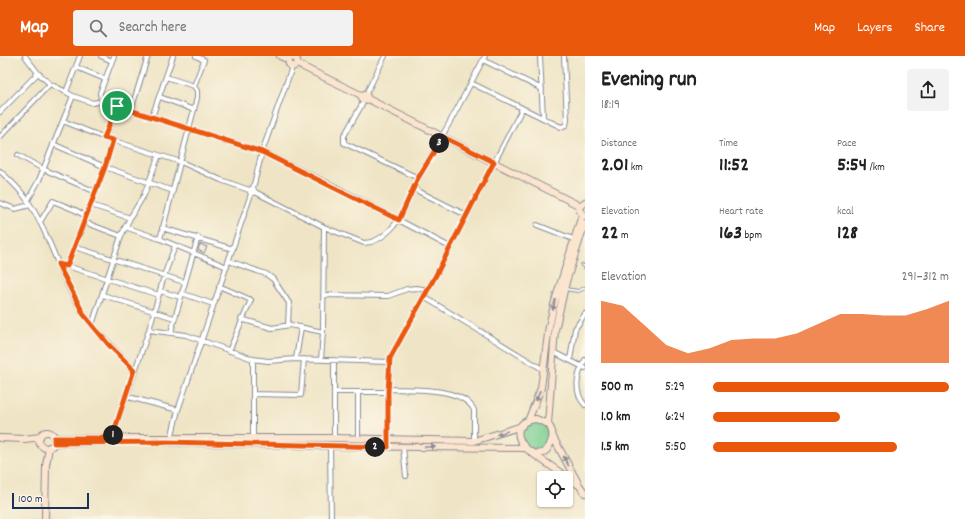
<!DOCTYPE html>
<html lang="en">
<head>
<meta charset="utf-8">
<style>
  body { margin:0; font-family:Dekko,sans-serif; background:#f2f2f2; color:#202124; height:100vh; display:flex; flex-direction:column; font-size:15px; white-space:nowrap }
  * { box-sizing:border-box; margin:0 }
  p { font-size:13px; color:#757577 }
  .icon { flex:none; width:22px; height:22px; fill:none; stroke:currentColor; stroke-width:2; stroke-linecap:round; stroke-linejoin:round }
  .map { position:relative; flex:1; overflow:hidden }
  .details { display:flex; flex-direction:column; background:#fff; width:380px }
  .details>* { flex:none }
  .tools { position:absolute; left:537px; top:415px; display:grid; gap:8px }
  .tools a { display:grid; place-items:center; width:36px; height:36px; border-radius:4px; background:#fff; box-shadow:0 1px 3px #0004; font-size:20px }
  .scale { position:absolute; left:12px; bottom:10px; width:77px; box-sizing:border-box; padding-left:4px; border:2px solid #1b2f5e; border-top:0; font-size:11px; line-height:14px; white-space:nowrap; color:#1b2f5e; -webkit-text-stroke:3px #fcf5e5; paint-order:stroke }
  .pin { position:absolute; display:grid; place-items:center; width:34px; height:34px; color:#fff; margin:-17px; border:2px solid #fff; border-radius:50%; box-shadow:0 1px 4px #0007 }
  .km { position:absolute; width:20px; height:20px; margin:-10px; border-radius:50%; background:#222; color:#fff; font-size:11px; line-height:20px; text-align:center }
  .round { display:grid; place-items:center; flex:none; width:42px; height:42px; border-radius:4px; background:#f2f2f2 }
  .head { display:flex; align-items:center; justify-content:space-between; height:68px; padding:0 16px }
  h1 { font-size:22px; font-weight:800; line-height:30px }
  .figures { display:grid; grid-template-columns:repeat(3,1fr); gap:6px; height:68px; padding:4px 16px }
  .figures div { display:grid; align-content:center }
  .figures b { font-size:20px; font-weight:800 }
  .figures small { font-size:11px; font-weight:400 }
  .figures p { font-size:11px }
  .chart { height:112px; padding:8px 16px }
  .chart p { display:flex; justify-content:space-between }
  .chart svg { width:100%; height:72px; margin-top:4px; fill:#ea580c; opacity:.7 }
  ul { padding:0 16px; list-style:none; font-size:13px }
  li { display:grid; grid-template-columns:64px 48px 1fr; align-items:center; height:30px }
  li i { height:10px; border-radius:5px; background:#ea580c }
  header { display:flex; align-items:center; gap:24px; box-sizing:border-box; height:56px; padding:0 20px; background:#ea580c; color:#fff }
  header strong { font-size:19px }
  nav { display:flex; gap:22px; margin-inline-start:auto; font-size:14px }
  .search { width:280px; height:36px; background:#f2f2f2; display:flex; align-items:center; gap:10px; box-sizing:border-box; padding:0 14px; border-radius:4px; color:#757577; font-size:15px }
  main { display:flex; flex:1; min-height:0 }
  .map>svg:first-child { display:block }
  .green { fill:#7ccf91; stroke:#4c7f78 }
  .building { fill:#d8aeeb }
  .lines { fill:none; stroke-linecap:round; stroke-linejoin:round }
  .lane-casing { stroke:#858a92; stroke-width:4 }
  .street-casing { stroke:#858a92; stroke-width:6 }
  .secondary-casing { stroke:#858a92; stroke-width:8 }
  .lane { stroke:#fff; stroke-width:2 }
  .street { stroke:#fff; stroke-width:4 }
  .secondary { stroke:#fce5cf; stroke-width:6 }
  .oneway { fill:#8c8a96 }
  .route-casing { stroke:#fff; stroke-width:8 }
  .route { stroke:#ea580c; stroke-width:5 }
</style>
</head>
<body>
<header>
<strong>Map</strong>
<div class="search"><svg class="icon" aria-label="search" viewBox="0 0 24 24"><circle cx="10" cy="10" r="6"/><path d="M15 15l6 6"/></svg>Search here</div>
<nav><a>Map</a><a>Layers</a><a>Share</a></nav>
</header>
<main>
<div class="map">
<svg width="585" height="463" viewBox="0 0 585 463">
  <rect width="100%" height="100%" fill="#fcf5e5"/>
  <filter id="ink" filterUnits="userSpaceOnUse"><feTurbulence type="fractalNoise" baseFrequency=".025" numOctaves="2"/><feDisplacementMap in="SourceGraphic" scale="8" xChannelSelector="R" yChannelSelector="G"/><feConvolveMatrix kernelMatrix="1 2 1 2 8 2 1 2 1" color-interpolation-filters="sRGB"/></filter>
  <filter id="wash" filterUnits="userSpaceOnUse"><feTurbulence type="fractalNoise" baseFrequency=".012" numOctaves="4" result="noise"/><feDisplacementMap in="SourceGraphic" scale="16" xChannelSelector="R" yChannelSelector="G"/><feGaussianBlur stdDeviation="0.9" result="paint"/><feColorMatrix in="noise" values="0 0 0 0 0 0 0 0 0 0 0 0 0 0 0 0 0 1.4 0 .05"/><feComposite in="paint" operator="in"/></filter>
  <g filter="url(#wash)">
    <rect width="100%" height="100%" fill="#efe4c5"/>
    <!-- green -->
    <path class="green" d="M521 380a14 14 0 1 1 28 0a14 14 0 1 1-28 0Z"/>
    <g id="blocks">
      <!-- building -->
      <path class="building" d="M200,188L207,191L204,197L198,194Z"/>
    </g>
  </g>
  <g filter="url(#ink)">
    <use href="#blocks" fill-opacity="0" stroke="#858a92" stroke-width="1"/>
    <g class="lines">
      <!-- lane casing -->
      <g class="lane-casing">
        <path id="lane" d="M582,209L585,211
          M565,233L578,235L585,232"/>
      </g>
      <!-- street casing -->
      <g class="street-casing">
        <path id="street" d="M25,0L38,17L50,28
          M101,0L112,5
          M114,0L100,37L101,44L152,61
          M173,0L152,61L262,96L334,130L450,191
          M540,0L543,62
          M294,2L295,0
          M483,4L542,33
          M76,11L105,23
          M166,21L194,30
          M471,27L561,71L566,69L567,64L564,0
          M366,38L385,0
          M73,40L93,47L102,45
          M160,41L194,54
          M364,45L344,80V87L418,122
          M131,54L148,0
          M0,56L38,17
          M63,65L105,82L181,106L221,124L249,134L253,132L255,136L251,138L249,134
          M0,81L50,28L66,36L80,0
          M105,82L117,50
          M53,88L105,111L173,135
          M18,99L43,113L96,136
          M0,115C10,124 20,133 27,144C54,183 61,232 92,269
          M253,132L262,96L292,11
          M414,133L466,159
          M255,136L324,171L323,276L321,304
          M28,144L39,124L73,40L66,36
          M0,147L15,153L30,149
          M91,149L130,162
          M40,166L53,145L75,154L86,160
          M84,166L121,180
          M537,169L573,183
          M125,171L160,183L227,211
          M324,171L364,187C374,187 383,181 390,174C405,159 410,138 419,121C442,81 464,41 485,0
          M162,172L233,193
          M160,183L197,42V35L194,30L204,4L196,0
          M75,191L184,226
          M229,205L266,218L273,223L289,247L288,269
          M58,208L67,210L105,111L113,84
          M67,210L159,239
          M219,230L251,244L229,295
          M160,235L180,241
          M181,237L213,248
          M103,239L174,262
          M323,239L388,240L407,233L416,232L428,234
          M424,241L544,314
          M241,263L272,272L290,269L323,276
          M149,274L186,279L253,303L268,305L296,303L389,306
          M171,276L198,181
          M553,296L585,312
          M296,303L301,271
          M334,304V382
          M570,304L575,273L585,258
          M585,304C577,318 573,336 585,349
          M134,314L92,269L121,180L130,162L144,139L159,99
          M388,333C411,334 462,330 474,354V385
          M334,336H388
          M358,336V383
          M253,338L301,339L304,303
          M125,340L178,354
          M112,382L149,274L164,220L175,190
          M253,382V303
          M171,383L178,354L251,138
          M330,390L331,463
          M388,391V336L390,302L436,219L522,53
          M403,391L406,420"/>
      </g>
      <!-- secondary casing -->
      <g class="secondary-casing">
        <path id="secondary" d="M280,0L289,4
          M288.5 6a4.5 4.5 0 1 1 9 0a4.5 4.5 0 1 1-9 0Z
          M297,8L361,39L366,38L368,43L363,45L361,39
          M368,43L580,150
          M585,146L581,149L579,154L585,160
          M528,365L541,332L549,270L555,245L582,159
          M548,368L536,363C494,367 539,421 551,386C554,379 552,373 548,368L555,274L566,226L585,167
          M39 384a8 8 0 1 1 16 0a8 8 0 1 1-16 0Z
          M553,381L579,429L585,437
          M0,382L25,383L40,381
          M54,382H334L474,385L522,370
          M165,386L330,390L524,392
          M54,387L112,386
          M532,397L577,428
          M45,463L46,409L49,391"/>
      </g>
      <!-- lane -->
      <use href="#lane" class="lane"/>
      <!-- street -->
      <use href="#street" class="street"/>
      <!-- secondary -->
      <use href="#secondary" class="secondary"/>
    </g>
    <!-- one-way arrows -->
    <defs><path id="oneway-solid" d="M-6-.8H1V-3.2L6.5 0L1 3.2V.8H-6Z"/></defs>
    <g class="oneway">
      <use href="#oneway-solid" transform="translate(554 249) rotate(103)"/>
      <use href="#oneway-solid" transform="translate(538 340) rotate(111)"/>
      <use href="#oneway-solid" transform="translate(502 377) rotate(161)"/>
      <use href="#oneway-solid" transform="translate(430 391)"/>
      <use href="#oneway-solid" transform="translate(566 405) rotate(-118)"/>
    </g>
  </g>
  <g class="lines" filter="url(#ink)">
    <!-- route casing -->
    <g class="route-casing">
      <path id="route" d="M117,50L262,96L399,164L418,122L443,81L494,106L436,219L390,302L388,336V391L167,386L54,387V382H112L134,314L108,288L84,259L58,208L67,210L105,111L113,84L104,82Z"/>
    </g>
    <!-- route -->
    <use href="#route" class="route"/>
  </g>
</svg>
<div class="tools">
<a><svg class="icon" aria-label="locate" viewBox="0 0 24 24"><circle cx="12" cy="12" r="6"/><path d="M12 2v4M12 18v4M2 12h4M18 12h4"/></svg></a>
</div>
<div class="scale">100 m</div>
<div class="pin" style="left:117px;top:50px;background:#1e9e55"><svg class="icon" aria-label="arrive" viewBox="0 0 24 24"><path d="M6 21V4h12l-3 4 3 4H6"/></svg></div>
<b class="km" style="left:113px;top:379px">1</b>
<b class="km" style="left:375px;top:391px">2</b>
<b class="km" style="left:439px;top:87px">3</b>
</div>
<section class="details">
<div class="head"><div><h1>Evening run</h1><p>18:19</p></div><a class="round"><svg class="icon" aria-label="share" viewBox="0 0 24 24"><path d="M12 15V3M7 8l5-5 5 5M5 13v7h14v-7"/></svg></a></div>
<div class="figures">
<div><p>Distance</p><b>2.01<small> km</small></b></div>
<div><p>Time</p><b>11:52</b></div>
<div><p>Pace</p><b>5:54<small> /km</small></b></div>
</div>
<div class="figures">
<div><p>Elevation</p><b>22<small> m</small></b></div>
<div><p>Heart rate</p><b>163<small> bpm</small></b></div>
<div><p>kcal</p><b>128</b></div>
</div>
<div class="chart"><p><span>Elevation</span>291–312 m</p>
<svg viewBox="0 0 160 44" preserveAspectRatio="none"><path d="M0 44V6L10 9L20 21L30 33L40 38L50 35L60 30L70 29L80 29L90 26L100 20L110 14L120 14L130 15L140 15L150 11L160 6V44z"/></svg>
</div>
<ul>
<li><b>500 m</b>5:29<i style="width:100%"></i></li>
<li><b>1.0 km</b>6:24<i style="width:54%"></i></li>
<li><b>1.5 km</b>5:50<i style="width:78%"></i></li>
</ul>
</section>
</main>
</body>
</html>
